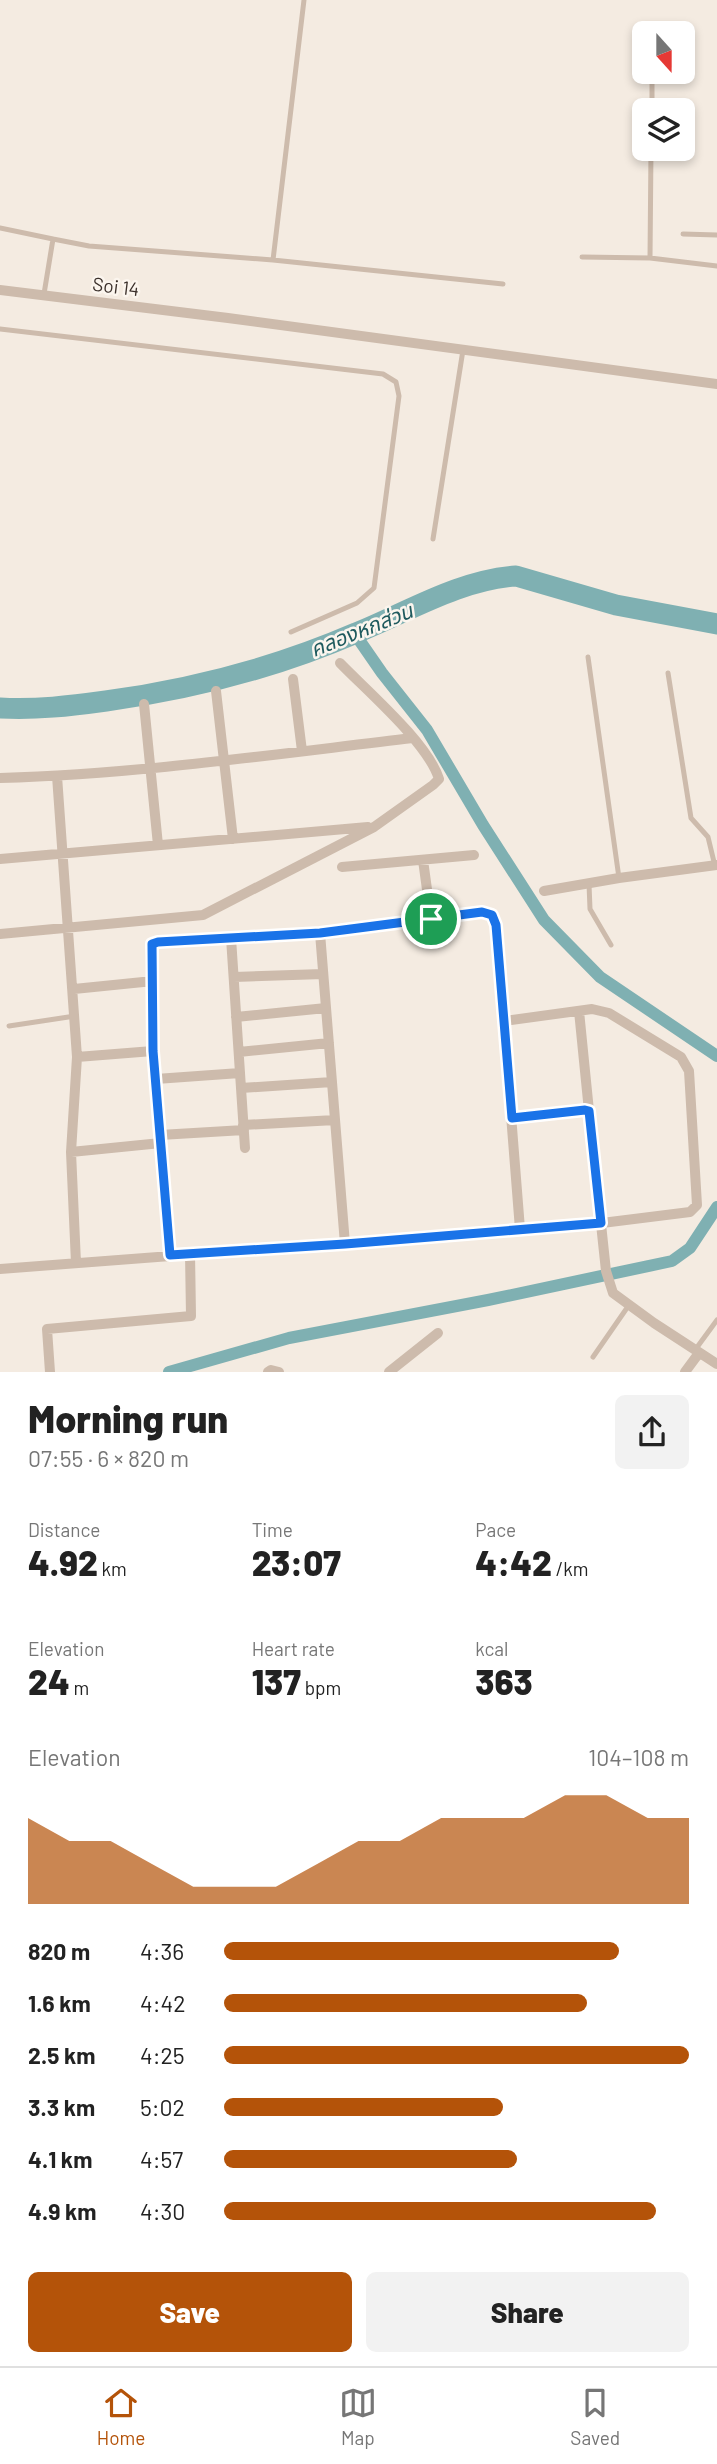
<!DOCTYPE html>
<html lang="en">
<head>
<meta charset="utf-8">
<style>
  body { margin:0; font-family:Barlow,"Noto Sans Thai",sans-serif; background:#f2f2f2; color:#222; height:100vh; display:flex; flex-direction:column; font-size:26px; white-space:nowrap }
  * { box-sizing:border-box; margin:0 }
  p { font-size:23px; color:#767676 }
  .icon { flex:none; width:38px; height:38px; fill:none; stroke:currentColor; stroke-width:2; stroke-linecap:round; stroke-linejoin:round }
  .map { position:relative; height:1372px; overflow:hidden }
  .details { display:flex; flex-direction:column; background:#fff; flex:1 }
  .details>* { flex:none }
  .needle { width:46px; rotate:159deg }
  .fabs { position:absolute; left:632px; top:21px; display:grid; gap:14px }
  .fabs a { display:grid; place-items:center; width:63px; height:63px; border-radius:10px; background:#fff; box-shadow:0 4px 10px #0003; font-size:35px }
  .pin { position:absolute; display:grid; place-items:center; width:60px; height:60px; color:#fff; margin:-30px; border:4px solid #fff; border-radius:50%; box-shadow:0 2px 7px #0007 }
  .round { display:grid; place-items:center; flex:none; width:74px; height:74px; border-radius:10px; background:#f2f2f2 }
  .headline { display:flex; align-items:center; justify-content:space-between; height:119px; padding:0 28px }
  h1 { font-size:38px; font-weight:800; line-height:52px }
  .figures { display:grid; grid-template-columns:repeat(3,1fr); gap:10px; height:119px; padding:7px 28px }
  .figures div { display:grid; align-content:center }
  .figures b { font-size:35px; font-weight:800 }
  .figures small { font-size:19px; font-weight:400 }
  .figures p { font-size:19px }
  .chart { height:196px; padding:14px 28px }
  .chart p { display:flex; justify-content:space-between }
  .chart svg { width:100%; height:126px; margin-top:7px; fill:#b45309; opacity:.7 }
  .button { display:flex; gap:14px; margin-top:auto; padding:14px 28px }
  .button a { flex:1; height:80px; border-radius:10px; background:#b45309; color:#fff; font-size:28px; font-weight:800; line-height:80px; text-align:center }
  .button a+a { background:#f2f2f2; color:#222 }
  ul { padding:0 28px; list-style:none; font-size:23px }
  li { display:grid; grid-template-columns:112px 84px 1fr; align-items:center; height:52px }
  li i { height:18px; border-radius:9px; background:#b45309 }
  .dock { display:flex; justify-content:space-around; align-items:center; height:98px; border-top:2px solid #e0e0e0; background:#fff; font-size:19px; color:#767676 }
  .dock a { display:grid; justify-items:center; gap:4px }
  .dock .on { color:#b45309 }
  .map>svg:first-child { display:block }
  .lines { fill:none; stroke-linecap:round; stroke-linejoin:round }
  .canal { stroke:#7fb0b2; stroke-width:12 }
  .river { stroke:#7fb0b2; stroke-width:21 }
  .service { stroke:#cdbbac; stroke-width:5 }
  .minor { stroke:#cdbbac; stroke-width:10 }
  .route-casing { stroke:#fff; stroke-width:14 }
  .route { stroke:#1a73e8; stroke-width:9 }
  .labels { text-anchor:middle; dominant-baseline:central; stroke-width:5; stroke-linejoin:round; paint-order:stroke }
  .street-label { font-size:19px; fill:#3b302b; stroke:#fbf5ee }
  .water-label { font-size:21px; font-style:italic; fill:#1f5a5e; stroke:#fbf5ee }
</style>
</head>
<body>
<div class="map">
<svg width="717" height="1372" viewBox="0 0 717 1372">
  <rect width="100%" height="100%" fill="#f4ebe1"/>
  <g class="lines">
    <!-- canal -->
    <path class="canal" d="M355,634L382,673L427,730L483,825L544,920L600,977L717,1056
      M169,1372L289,1338L488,1300L672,1261L690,1248L717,1207"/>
    <!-- river -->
    <path class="river" d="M0,708C36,710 70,706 106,701C194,689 275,668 356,633C408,612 459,580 516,576L616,605L717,624"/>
    <!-- service -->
    <path class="service" d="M652,110V72
      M651,149L650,258L717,266
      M0,228L53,239
      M683,234L717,235
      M582,257L650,258
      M273,260L304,0
      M44,294L53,239L89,246L273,260L503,284
      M0,329L383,374L396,382L399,396L374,588L357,603L291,632
      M433,539L463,350
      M588,657L619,878
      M668,673L691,818L708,837L715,866
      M589,884L590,909L611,945
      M9,1026L75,1016
      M695,1350L717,1320
      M593,1357L629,1305"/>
    <!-- minor -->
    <path class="minor" d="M0,290L228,318L717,384
      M293,679L302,751
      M216,691L233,839
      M144,704L158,845
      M57,776L77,1057L71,1152L76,1263
      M0,778C138,774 276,754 413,738
      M0,859L368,827
      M423,860L431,919
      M342,867L474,855
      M544,891L619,878L717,865
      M320,933L345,1244
      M0,934L203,915L374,827L433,785L439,779C428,743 367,691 340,663
      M231,938L245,1148
      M234,977L323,974
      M74,989L153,981
      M579,1011L589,1111
      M236,1017L326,1008
      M239,1052L329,1043
      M77,1057L153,1051
      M156,1079L240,1073
      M241,1088L332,1082
      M512,1118L585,1109L589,1111L606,1271L613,1293L654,1323L717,1364
      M243,1125L335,1120
      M160,1135L244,1130
      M71,1152L161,1143
      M170,1255L153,1051L150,951L152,945L158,942L320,933L482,912L492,915L496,925L520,1229
      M0,1269L602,1223L690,1212L697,1205L689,1071L681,1057L609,1013L592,1009L504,1021
      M50,1372L47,1329L191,1316L190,1253
      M268,1372L271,1370L279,1372
      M389,1372L438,1333
      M685,1372L699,1353"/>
  </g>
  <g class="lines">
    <!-- route casing -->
    <g class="route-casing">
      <path id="route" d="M482,912L492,915L496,925L512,1118L585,1110L589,1111L601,1223L345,1244L170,1255L153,1051L152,944L158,942L320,933Z"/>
    </g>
    <!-- route -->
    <use href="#route" class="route"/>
  </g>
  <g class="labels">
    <!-- street labels -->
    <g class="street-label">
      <text transform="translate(116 286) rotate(7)">Soi 14</text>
    </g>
    <!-- water labels -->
    <g class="water-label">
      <text transform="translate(361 629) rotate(-22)">คลองหกส่วน</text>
    </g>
  </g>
</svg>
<div class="fabs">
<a><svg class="needle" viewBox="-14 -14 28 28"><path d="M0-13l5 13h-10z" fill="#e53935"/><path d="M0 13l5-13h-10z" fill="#767676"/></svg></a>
<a><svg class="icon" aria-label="layers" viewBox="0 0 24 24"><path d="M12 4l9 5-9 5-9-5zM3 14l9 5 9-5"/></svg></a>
</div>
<div class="pin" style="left:431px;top:919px;background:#1e9e55"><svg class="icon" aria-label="arrive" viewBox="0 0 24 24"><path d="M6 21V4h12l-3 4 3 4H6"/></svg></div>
</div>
<section class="details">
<div class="headline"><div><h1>Morning run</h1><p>07:55 · 6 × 820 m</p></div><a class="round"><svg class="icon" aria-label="share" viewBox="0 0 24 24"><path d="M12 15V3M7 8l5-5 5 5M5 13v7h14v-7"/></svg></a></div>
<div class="figures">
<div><p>Distance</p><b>4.92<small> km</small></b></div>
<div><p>Time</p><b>23:07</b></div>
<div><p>Pace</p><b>4:42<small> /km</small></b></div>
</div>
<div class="figures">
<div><p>Elevation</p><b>24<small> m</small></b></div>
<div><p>Heart rate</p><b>137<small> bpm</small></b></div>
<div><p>kcal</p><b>363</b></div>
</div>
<div class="chart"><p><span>Elevation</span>104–108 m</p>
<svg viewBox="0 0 160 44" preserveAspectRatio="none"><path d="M0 44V14L10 22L20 22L30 30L40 38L50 38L60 38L70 30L80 22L90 22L100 14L110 14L120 14L130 6L140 6L150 14L160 14V44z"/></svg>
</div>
<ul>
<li><b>820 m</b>4:36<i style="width:85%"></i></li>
<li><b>1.6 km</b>4:42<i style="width:78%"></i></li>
<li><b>2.5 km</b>4:25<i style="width:100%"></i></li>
<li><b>3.3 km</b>5:02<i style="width:60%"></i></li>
<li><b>4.1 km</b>4:57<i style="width:63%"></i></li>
<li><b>4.9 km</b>4:30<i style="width:93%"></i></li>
</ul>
<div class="button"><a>Save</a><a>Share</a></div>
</section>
<nav class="dock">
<a class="on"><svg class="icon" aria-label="home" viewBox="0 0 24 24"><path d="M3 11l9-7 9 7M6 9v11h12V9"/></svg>Home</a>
<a><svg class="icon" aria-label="map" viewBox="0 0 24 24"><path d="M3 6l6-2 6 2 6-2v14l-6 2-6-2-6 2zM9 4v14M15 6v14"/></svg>Map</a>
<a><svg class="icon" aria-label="saved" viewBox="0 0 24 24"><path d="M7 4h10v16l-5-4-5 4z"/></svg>Saved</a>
</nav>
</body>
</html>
